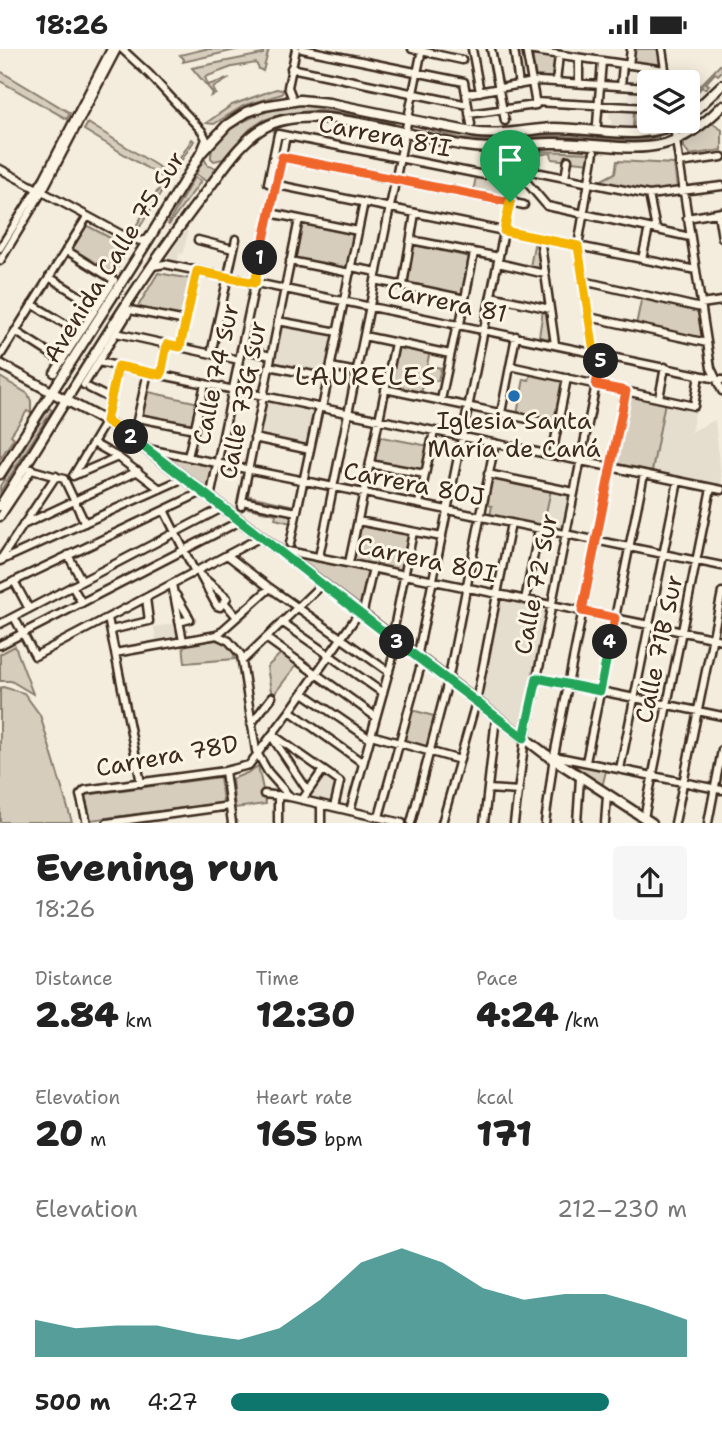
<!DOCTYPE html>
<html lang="en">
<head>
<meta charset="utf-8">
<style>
  body { margin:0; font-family:"Shantell Sans",sans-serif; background:#f6f6f6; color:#222; height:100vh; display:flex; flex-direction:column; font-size:26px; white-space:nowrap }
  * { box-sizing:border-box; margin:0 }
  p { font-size:23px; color:#767676 }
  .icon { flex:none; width:38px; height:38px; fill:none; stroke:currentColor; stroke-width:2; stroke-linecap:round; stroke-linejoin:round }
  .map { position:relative; height:774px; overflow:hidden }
  .side { display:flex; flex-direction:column; background:#fff; flex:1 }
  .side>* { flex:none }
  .buttons { position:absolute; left:637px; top:21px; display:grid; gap:14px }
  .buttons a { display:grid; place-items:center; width:63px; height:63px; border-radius:7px; background:#fff; box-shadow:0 4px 18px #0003; font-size:35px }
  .pin { position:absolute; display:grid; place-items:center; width:60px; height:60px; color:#fff; margin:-72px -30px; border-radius:50% 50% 50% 0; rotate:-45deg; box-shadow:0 0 7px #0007 }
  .pin .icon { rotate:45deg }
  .km { position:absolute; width:35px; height:35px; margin:-18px; border-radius:50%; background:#222; color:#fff; font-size:19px; line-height:35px; text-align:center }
  .round { display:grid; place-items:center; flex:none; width:74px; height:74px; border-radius:7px; background:#f6f6f6 }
  .overview { display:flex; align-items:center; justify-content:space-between; height:119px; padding:0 35px }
  h1 { font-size:38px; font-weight:800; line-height:52px }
  .stats { display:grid; grid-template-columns:repeat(3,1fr); gap:10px; height:119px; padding:7px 35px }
  .stats div { display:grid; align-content:center }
  .stats b { font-size:35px; font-weight:800 }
  .stats small { font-size:19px; font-weight:400 }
  .stats p { font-size:19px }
  .chart { height:196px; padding:14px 35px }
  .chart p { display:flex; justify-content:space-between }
  .chart svg { width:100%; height:126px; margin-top:7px; fill:#0f766e; opacity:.7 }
  ul { padding:0 35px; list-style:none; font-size:23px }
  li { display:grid; grid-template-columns:112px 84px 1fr; align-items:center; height:52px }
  li i { height:18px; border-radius:9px; background:#0f766e }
  .status { display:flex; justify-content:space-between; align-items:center; height:49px; padding:0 35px; background:#fff; direction:ltr }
  .status svg { height:19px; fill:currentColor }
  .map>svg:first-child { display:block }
  .built { fill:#e5ddce }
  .green { fill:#d6cdbd; stroke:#887c6e; stroke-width:2 }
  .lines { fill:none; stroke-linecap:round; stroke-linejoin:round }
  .minor-casing { stroke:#3b2a1e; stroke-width:11 }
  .major-casing { stroke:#3b2a1e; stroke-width:13 }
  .minor { stroke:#fcf5e5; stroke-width:6 }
  .major { stroke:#fcf5e5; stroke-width:8 }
  .split-1-casing { stroke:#fff; stroke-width:14 }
  .split-2-casing { stroke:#fff; stroke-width:14 }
  .split-3-casing { stroke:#fff; stroke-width:14 }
  .split-4-casing { stroke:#fff; stroke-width:14 }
  .split-5-casing { stroke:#fff; stroke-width:14 }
  .split-6-casing { stroke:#fff; stroke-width:14 }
  .split-1 { stroke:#f0652b; stroke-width:9 }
  .split-2 { stroke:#f5b400; stroke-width:9 }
  .split-3 { stroke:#22a559; stroke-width:9 }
  .split-4 { stroke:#22a559; stroke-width:9 }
  .split-5 { stroke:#f0652b; stroke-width:9 }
  .split-6 { stroke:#f5b400; stroke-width:9 }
  .poi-dot { fill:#1f6fb2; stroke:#fcf5e5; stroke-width:2.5 }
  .labels { text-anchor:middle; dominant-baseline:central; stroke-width:6; stroke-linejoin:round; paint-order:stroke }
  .street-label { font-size:24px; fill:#3b2a1e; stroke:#fcf5e5 }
  .poi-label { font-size:24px; fill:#3b2a1e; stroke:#fcf5e5 }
  .neighbourhood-label { font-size:26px; letter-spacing:2px; fill:#3b2a1e; stroke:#fcf5e5 }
</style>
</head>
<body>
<div class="status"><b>18:26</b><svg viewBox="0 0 49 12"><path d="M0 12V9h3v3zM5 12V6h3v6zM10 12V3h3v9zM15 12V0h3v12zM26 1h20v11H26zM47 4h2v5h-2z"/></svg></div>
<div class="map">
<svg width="722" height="774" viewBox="0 0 722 774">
  <rect width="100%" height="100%" fill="#f4eddd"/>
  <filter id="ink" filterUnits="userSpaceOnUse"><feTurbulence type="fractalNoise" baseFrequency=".0143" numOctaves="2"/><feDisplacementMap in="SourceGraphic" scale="14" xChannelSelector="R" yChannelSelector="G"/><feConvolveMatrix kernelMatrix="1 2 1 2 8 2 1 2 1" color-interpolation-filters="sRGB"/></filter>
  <g filter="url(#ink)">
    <!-- built -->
    <path class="built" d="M610,58L634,60L633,79L611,78L612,71L609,70Z
      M186,181L188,183L183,205L179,204L178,213L166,210Z
      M280,275L335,286L327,326L272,315Z
      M265,351L317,362L309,399L257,388Z
      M665,353L696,359L691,383L715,371L722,435L652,422Z
      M551,441L570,445L563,481L543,477Z
      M499,548L547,557L523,681L479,648Z
      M176,574L179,586L156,591L154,578Z
      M321,726L337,734L332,753L307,747Z"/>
    <!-- green -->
    <path class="green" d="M205,0H240L183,13L184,10L180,6Z
      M263,0H269L263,22L259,20L256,14L232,18L205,28L208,36L230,29L213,39L216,45L211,47L213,44L192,19L263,5Z
      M633,0H658L661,19L631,15Z
      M532,5L558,7L555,31L536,29Z
      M722,14V22L718,26L715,24L706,34L709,36L705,40L702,38L693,47L696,50L688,55V44L695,42Z
      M0,22L70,64L67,70L0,32Z
      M276,40L283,41L282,45L245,56L214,75L206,74L232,56Z
      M292,56L313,57L395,74L319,61L283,65L264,71L250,80L223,110L214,112L211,109C209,80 269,60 292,56Z
      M634,60L649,61V72H664L648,78L633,79Z
      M88,74L170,125L192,90L194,92L172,126L170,125L166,129L169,131L136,184L131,185L165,130L84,81Z
      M712,74L722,81V101L689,106L684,98V94Z
      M419,78L490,91L549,86L634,91L659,88L660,90L625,92L549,88L490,92L463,90Z
      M538,102L593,104L591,114L552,110L551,104L537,106Z
      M204,109L208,117L217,119L207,133L196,125Z
      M486,112L522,154L473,144L476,127L483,128Z
      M617,112L674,115L677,139L650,143L596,134L615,124Z
      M194,128L201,132L169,176L168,175Z
      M300,172L355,184L347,221L292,209Z
      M86,176L129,199L112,227L70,201Z
      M535,191L537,193L543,222L530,218Z
      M414,196L470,208L462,247L406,235Z
      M158,224L191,230L183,268L137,259Z
      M642,247L699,259L704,291L636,276Z
      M543,261L550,262L554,291L539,288Z
      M396,296L430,302L427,316L441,319L438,332L424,330L421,346L388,339Z
      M531,325L564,331L556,373L517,365L524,330L529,331Z
      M0,328L28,345L31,352V364L27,362L11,386L14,389L0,410Z
      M144,342L199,354L193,379L139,367Z
      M629,346L665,353L652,422L616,415Z
      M49,359L52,361L0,443V437Z
      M377,387L429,397L423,424L372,413Z
      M157,405L215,416L209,444Z
      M490,428L551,441L543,477L490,466L492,457L484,455Z
      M245,446L295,457L291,474L275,470L276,465L243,458Z
      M361,476L411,486L403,524L353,513Z
      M285,503L370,522L362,562Z
      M216,591C228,594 233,598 235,610L185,614L183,595Z
      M15,597L33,645L11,632H0V605Z
      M281,604L297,615L272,648L267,618Z
      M3,638L24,644L40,666L72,773H0V639Z
      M412,661L437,668L428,699L403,692Z
      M558,711L606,722L602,738Z
      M258,717L266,755L235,759L232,730L247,724Z
      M220,728L223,754L91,771L85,746Z"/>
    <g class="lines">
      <!-- minor casing -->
      <g class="minor-casing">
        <path id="minor" d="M122,0L149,25L202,82L206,90L202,100
          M302,0L464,33L471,75
          M412,0L462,11
          M472,0L480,43
          M491,0L505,72
          M514,0L519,36
          M662,0L667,33
          M527,1L665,21
          M579,9V34
          M629,16L631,0
          M291,19L468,56
          M556,33L559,6
          M621,37L623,15
          M642,38L644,18
          M466,45L539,32L649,39
          M293,51L288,38L296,0
          M535,53L649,59
          M469,65L536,56L526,0
          M673,72L711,319L722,342
          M597,75L602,12
          M502,104L547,157L690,188
          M282,108L524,156
          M679,114L722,108
          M516,119L649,146L722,137
          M0,120L128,189L141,192L149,190
          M534,122L536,101
          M484,126L278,85L268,134L696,221
          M565,129L568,111
          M649,146L656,180
          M270,164L358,182
          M718,164L722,189
          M687,169L722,163
          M540,189L555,295
          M198,191L233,200
          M411,191L499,208
          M0,199L44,129L111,0
          M642,210L649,179
          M0,212L42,143L117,0
          M290,212L350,224
          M498,214L545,225
          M153,217L165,215L722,331
          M351,218L377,223
          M49,228L97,258
          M375,231L465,250
          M583,232L701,259
          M403,236L415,164
          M491,247L550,260
          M32,255L80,284
          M701,255L722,252
          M589,268L707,294
          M278,272L338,283
          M460,275L474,204
          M15,282L62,312
          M116,284L239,311
          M364,287L450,305
          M180,298L197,222
          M241,300L271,307
          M594,303L578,197L594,103
          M211,305L236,190
          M0,307L87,168
          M98,313L722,441
          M269,317L328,329
          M510,317L694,357L699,326
          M331,318L357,323
          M54,324L114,231L66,201
          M161,326L167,295
          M84,336L130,261L186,272
          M89,339L111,350
          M385,340L557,376
          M659,349L665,318
          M441,351L457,275
          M322,359L364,153
          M501,364L516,287
          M138,369L195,380
          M133,389L148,323
          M254,389L310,401
          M93,394L118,408L160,440
          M148,400L722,517
          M552,406L567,329
          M188,408L205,335
          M370,415L425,425
          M25,419L64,430L85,474
          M488,425L574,443
          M73,427L106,372L118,317
          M73,427L118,408
          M210,449L286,87
          M242,452L297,463
          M419,455L434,382
          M241,457L299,170
          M164,461L195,523
          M0,468L32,420
          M358,472L442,488
          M23,476L138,422
          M290,495L319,358
          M288,502L722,591
          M68,506L82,532
          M227,506L270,539L389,623
          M319,508L422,0
          M0,511L56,427
          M0,512L184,429
          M349,514L395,294
          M200,526L227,549L220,558L217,557Z
          M14,532L29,560
          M172,535L183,592
          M72,537L82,554
          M0,539L202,443
          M176,546L190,570L179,573
          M525,551L539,480
          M224,553L237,568
          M362,567L373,519
          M14,568L35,607L261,488
          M108,569L141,734
          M282,573L383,644
          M0,575L222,459
          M111,581L149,572L146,549
          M217,586L229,592L241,606L256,702L268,723L290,748
          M266,589L376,668
          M392,589L413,483
          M0,596L240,472
          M115,604L217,586L270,539
          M417,609L510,153
          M242,612L322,535
          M537,629L722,667
          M303,644L370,690
          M290,662L363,714
          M251,675L272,648
          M273,686L340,733L334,758
          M371,686L460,711
          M272,688L308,742
          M554,707L722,741
          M586,713L644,425
          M620,720L678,432
          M225,722L232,774
          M488,740L519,742
          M264,745L290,748L402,774
          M302,751L323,721
          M321,755V774
          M350,762L397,593
          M379,768L422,612
          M644,769L711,439
          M87,774L80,746L85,741L225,722L249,716L290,662L359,564
          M107,774L230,757
          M278,774V746
          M411,774L448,632L495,394
          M442,774L476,653L511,474
          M484,774L496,668
          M514,774L525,689L602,305
          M545,774L554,707L626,342
          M577,774L580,729
          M605,774L607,746
          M675,774L722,543
          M708,774L722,701"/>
      </g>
      <!-- major casing -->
      <g class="major-casing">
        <path id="major" d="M688,68L722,36
          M0,315L123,382L544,704L652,774
          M0,425L149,190L201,104L227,76L247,63L264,57L300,51L329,54L472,83C500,88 526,80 554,79C598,79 642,94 682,72
          M0,457C67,352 129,242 205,144C223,121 240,92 265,78C312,51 413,89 466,97C494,102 523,94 551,94C624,93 663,119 722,57"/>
      </g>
      <!-- minor -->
      <use href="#minor" class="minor"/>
      <!-- major -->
      <use href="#major" class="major"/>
    </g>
  </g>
  <g class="lines" filter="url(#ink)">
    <!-- split-1 casing -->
    <g class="split-1-casing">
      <path id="split-1" d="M260,209L282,108L510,153"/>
    </g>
    <!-- split-2 casing -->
    <g class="split-2-casing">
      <path id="split-2" d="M131,388L106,372L118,317L161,326L167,295L180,298L197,222L255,234L260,209"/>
    </g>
    <!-- split-3 casing -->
    <g class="split-3-casing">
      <path id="split-3" d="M131,388L397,593"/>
    </g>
    <!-- split-4 casing -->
    <g class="split-4-casing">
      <path id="split-4" d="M397,593L524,689L537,629L600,642L610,593"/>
    </g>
    <!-- split-5 casing -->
    <g class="split-5-casing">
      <path id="split-5" d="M601,312L596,336L626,342L582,562L615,569L610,593"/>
    </g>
    <!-- split-6 casing -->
    <g class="split-6-casing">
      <path id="split-6" d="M510,153L504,182L578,197L594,303L602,305L601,312"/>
    </g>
    <!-- split-1 -->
    <use href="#split-1" class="split-1"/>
    <!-- split-2 -->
    <use href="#split-2" class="split-2"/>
    <!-- split-3 -->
    <use href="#split-3" class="split-3"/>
    <!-- split-4 -->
    <use href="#split-4" class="split-4"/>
    <!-- split-5 -->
    <use href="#split-5" class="split-5"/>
    <!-- split-6 -->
    <use href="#split-6" class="split-6"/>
  </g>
  <!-- markers -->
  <circle class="poi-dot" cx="514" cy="347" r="7"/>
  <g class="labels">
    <!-- street labels -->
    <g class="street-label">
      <text transform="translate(385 87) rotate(11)">Carrera 81I</text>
      <text transform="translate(114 208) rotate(-58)">Avenida Calle 75 Sur</text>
      <text transform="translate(447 253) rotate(12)">Carrera 81</text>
      <text transform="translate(216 325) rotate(-78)">Calle 74 Sur</text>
      <text transform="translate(243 351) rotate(-79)">Calle 73G Sur</text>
      <text transform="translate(414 435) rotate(11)">Carrera 80J</text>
      <text transform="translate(427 511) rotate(12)">Carrera 80I</text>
      <text transform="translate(536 535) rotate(-79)">Calle 72 Sur</text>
      <text transform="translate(659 600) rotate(-78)">Calle 71B Sur</text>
      <text transform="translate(167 707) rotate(-10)">Carrera 78D</text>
    </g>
    <!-- poi labels -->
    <g class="poi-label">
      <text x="514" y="372">Iglesia Santa<tspan x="514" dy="28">María de Caná</tspan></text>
    </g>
    <!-- neighbourhood labels -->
    <g class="neighbourhood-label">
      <text x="366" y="326">LAURELES</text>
    </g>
  </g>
</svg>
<div class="buttons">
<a><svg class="icon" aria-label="layers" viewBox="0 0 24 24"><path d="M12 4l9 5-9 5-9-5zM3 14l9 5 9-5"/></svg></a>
</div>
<div class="pin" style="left:510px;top:153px;background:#1e9e55"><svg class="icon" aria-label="arrive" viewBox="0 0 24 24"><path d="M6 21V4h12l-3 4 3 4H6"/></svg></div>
<b class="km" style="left:260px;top:209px">1</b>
<b class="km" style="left:131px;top:388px">2</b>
<b class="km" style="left:397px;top:593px">3</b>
<b class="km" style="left:610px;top:593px">4</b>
<b class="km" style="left:601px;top:312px">5</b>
</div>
<section class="side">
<div class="overview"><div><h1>Evening run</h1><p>18:26</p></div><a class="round"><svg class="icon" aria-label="share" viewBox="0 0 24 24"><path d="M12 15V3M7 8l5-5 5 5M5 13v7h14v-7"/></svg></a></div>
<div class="stats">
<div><p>Distance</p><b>2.84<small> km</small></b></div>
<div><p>Time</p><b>12:30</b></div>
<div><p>Pace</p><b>4:24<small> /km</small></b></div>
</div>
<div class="stats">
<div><p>Elevation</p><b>20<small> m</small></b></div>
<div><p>Heart rate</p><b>165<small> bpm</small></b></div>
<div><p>kcal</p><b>171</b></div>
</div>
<div class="chart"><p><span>Elevation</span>212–230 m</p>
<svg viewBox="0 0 160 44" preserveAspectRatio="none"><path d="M0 44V31L10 34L20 33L30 33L40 36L50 38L60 34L70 24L80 11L90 6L100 11L110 20L120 24L130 22L140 22L150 26L160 31V44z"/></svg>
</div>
<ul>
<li><b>500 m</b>4:27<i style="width:83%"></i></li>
</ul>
</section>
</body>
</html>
